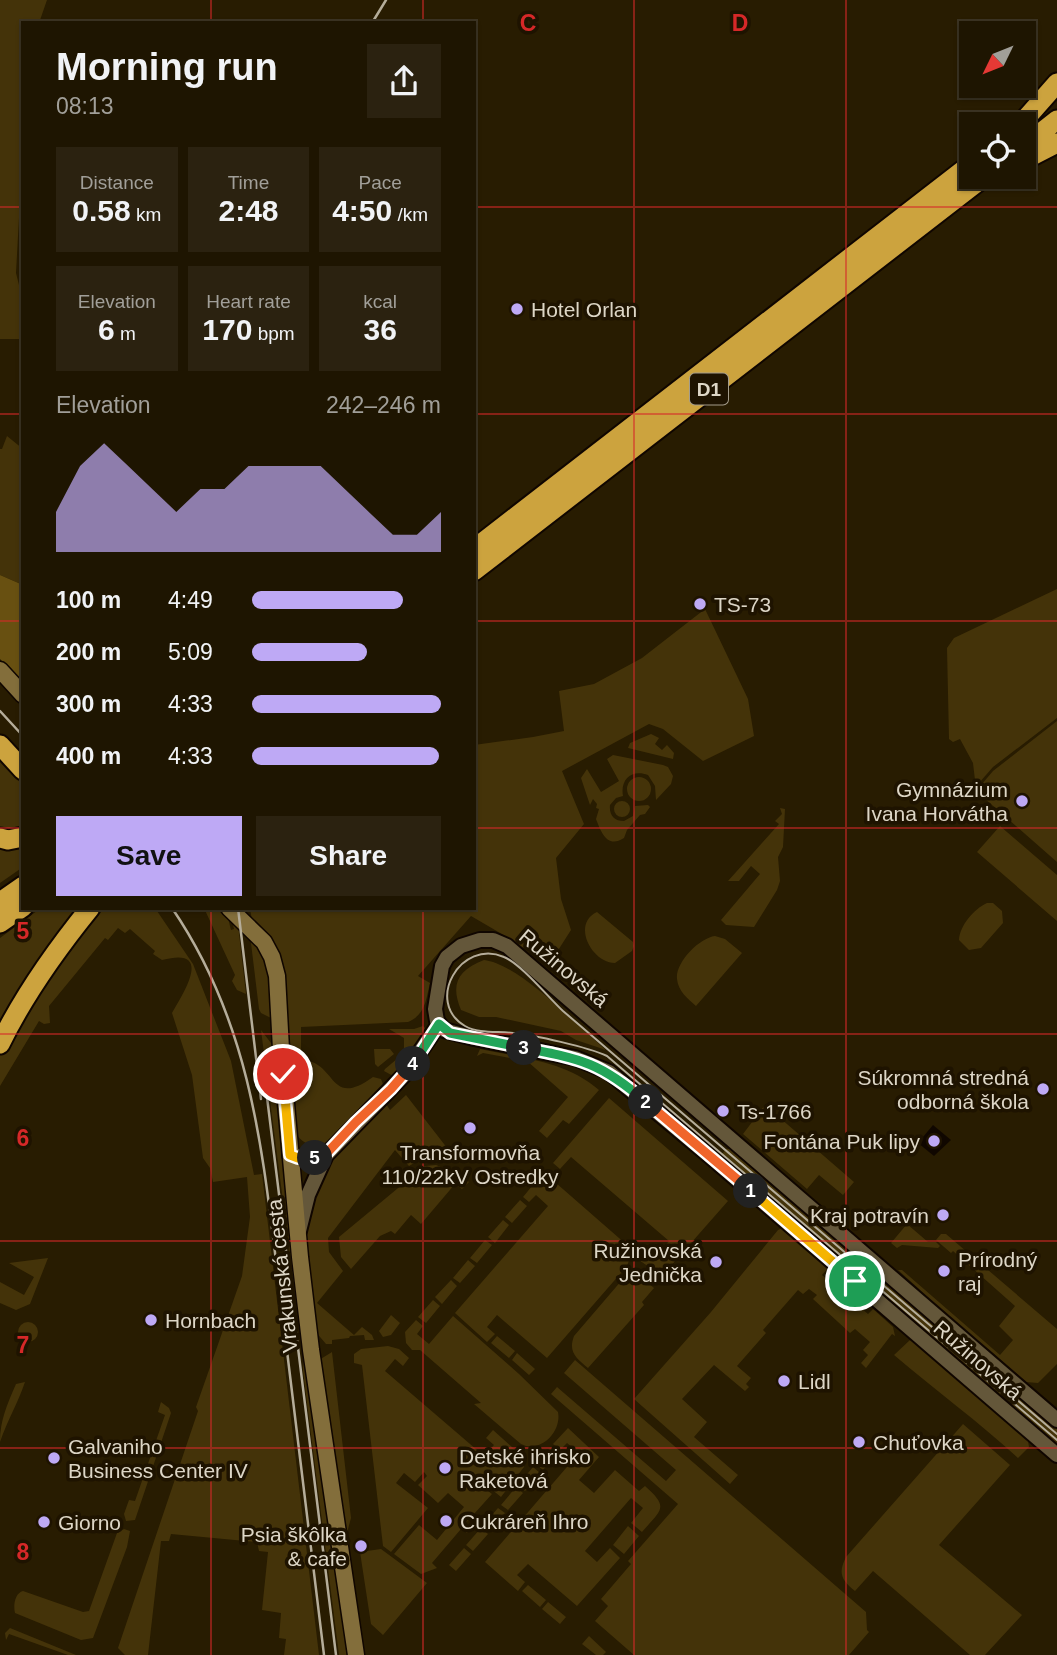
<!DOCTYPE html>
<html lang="en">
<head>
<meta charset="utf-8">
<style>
  body { margin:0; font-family:Arial,sans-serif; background:#2b2210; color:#f1f3f6; height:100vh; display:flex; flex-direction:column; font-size:26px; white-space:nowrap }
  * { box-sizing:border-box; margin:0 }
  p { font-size:23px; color:#a19f99 }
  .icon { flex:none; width:38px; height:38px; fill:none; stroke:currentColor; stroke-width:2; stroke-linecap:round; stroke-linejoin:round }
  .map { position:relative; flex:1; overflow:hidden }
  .panel { position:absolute; left:21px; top:21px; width:455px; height:889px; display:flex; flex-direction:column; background:#1e1501; border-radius:0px; box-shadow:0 2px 5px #0004,0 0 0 2px #3c3423 }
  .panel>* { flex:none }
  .needle { width:46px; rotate:227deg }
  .fabs { position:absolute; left:959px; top:21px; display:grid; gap:14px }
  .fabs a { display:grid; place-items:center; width:77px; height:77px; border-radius:0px; background:#1e1501; box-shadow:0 2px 5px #0004,0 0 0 2px #3c3423; font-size:35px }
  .pin { position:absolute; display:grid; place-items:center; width:60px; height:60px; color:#fff; margin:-30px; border:4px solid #fff; border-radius:50%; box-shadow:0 2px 7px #0007 }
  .km { position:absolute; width:35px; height:35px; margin:-18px; border-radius:50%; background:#222; color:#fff; font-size:19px; line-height:35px; text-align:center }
  .round { display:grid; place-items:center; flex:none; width:74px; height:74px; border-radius:0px; background:#2b2210 }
  .summary { display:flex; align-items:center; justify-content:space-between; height:119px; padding:0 35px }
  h1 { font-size:38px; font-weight:600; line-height:52px }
  .metrics { display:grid; grid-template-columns:repeat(3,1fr); gap:10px; height:119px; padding:7px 35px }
  .metrics div { display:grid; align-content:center; border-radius:0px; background:#2b2210; text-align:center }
  .metrics b { font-size:30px; font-weight:600 }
  .metrics small { font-size:19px; font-weight:400 }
  .metrics p { font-size:19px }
  .chart { height:196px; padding:14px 35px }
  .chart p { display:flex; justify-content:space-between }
  .chart svg { width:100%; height:126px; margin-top:7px; fill:#bea9f5; opacity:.7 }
  .action { display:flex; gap:14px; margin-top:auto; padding:14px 35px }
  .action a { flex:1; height:80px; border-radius:0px; background:#bea9f5; color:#111; font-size:28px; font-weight:600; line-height:80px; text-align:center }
  .action a+a { background:#2b2210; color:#f1f3f6 }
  ul { padding:0 35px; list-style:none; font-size:23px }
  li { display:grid; grid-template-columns:112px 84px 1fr; align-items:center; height:52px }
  li i { height:18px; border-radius:9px; background:#bea9f5 }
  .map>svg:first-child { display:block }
  .green { fill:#443309 }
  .forest { fill:#685011 }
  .water { fill:#100700 }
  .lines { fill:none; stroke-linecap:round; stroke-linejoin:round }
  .tertiary-casing { stroke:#100600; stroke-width:18 }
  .secondary-casing { stroke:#100600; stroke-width:19 }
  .motorway-casing { stroke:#100600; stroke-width:23 }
  .tertiary { stroke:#64573a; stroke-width:14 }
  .secondary { stroke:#836e3b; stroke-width:16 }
  .motorway { stroke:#cca33e; stroke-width:19 }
  .tram { stroke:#b5ad9a; stroke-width:2 }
  .rail { stroke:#b5ad9a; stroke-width:2.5 }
  .split-1-casing { stroke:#fff; stroke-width:14 }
  .split-2-casing { stroke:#fff; stroke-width:14 }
  .split-3-casing { stroke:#fff; stroke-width:14 }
  .split-4-casing { stroke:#fff; stroke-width:14 }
  .split-5-casing { stroke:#fff; stroke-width:14 }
  .split-6-casing { stroke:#fff; stroke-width:14 }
  .split-1 { stroke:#f5b400; stroke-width:9 }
  .split-2 { stroke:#f0652b; stroke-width:9 }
  .split-3 { stroke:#22a559; stroke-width:9 }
  .split-4 { stroke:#22a559; stroke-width:9 }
  .split-5 { stroke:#f0652b; stroke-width:9 }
  .split-6 { stroke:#f5b400; stroke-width:9 }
  .grid { fill:none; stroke:#d62828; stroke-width:2; stroke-opacity:0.55 }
  .poi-dot { fill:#bea9f5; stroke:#1e1300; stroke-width:2.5 }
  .labels { text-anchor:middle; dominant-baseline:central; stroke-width:7; stroke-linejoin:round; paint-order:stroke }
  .shield { fill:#1e1300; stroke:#a49c8b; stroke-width:2 }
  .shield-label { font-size:19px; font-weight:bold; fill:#ddd6c6 }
  .poi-label { font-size:21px; fill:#ddd6c6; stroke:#1e1300; text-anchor:start }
  .street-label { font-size:21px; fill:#ddd6c6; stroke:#1e1300 }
  .grid-label { font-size:23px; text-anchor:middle; font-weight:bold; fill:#d62828; stroke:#1e1300; stroke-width:7; stroke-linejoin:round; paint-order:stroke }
</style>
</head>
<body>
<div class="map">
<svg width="1057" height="1655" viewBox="0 0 1057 1655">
  <rect width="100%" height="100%" fill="#281c01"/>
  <!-- green -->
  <path class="green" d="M0,0H47L39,23H23V145L16,273L23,301V339H0Z
    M7,436L23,449V585L0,575V449H2Z
    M1057,589V718L993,767L979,783L975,780L973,763L960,739L953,742L949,739L947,648L954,638Z
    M705,609L748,699L754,736L703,761L663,729L649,724L562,771L584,824L556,858L561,899L571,930L548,966L514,941L471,916L418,976L430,983C426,1000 425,1015 408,1022L301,1027V1051L292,1050L286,1045L281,974L252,920L250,909L474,908V745L533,737L564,731L559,691L594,684L642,658Z
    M1057,721V862L976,791L993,771Z
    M651,734L659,738L655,744L662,750L667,745L674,753L673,759L628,748L630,743Z
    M0,752L23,778V832L0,833Z
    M613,755L663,765L668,767L673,776L671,784L656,800L655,786L648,775C632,769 620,779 623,796L616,798L610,805C609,815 614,821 624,821L633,816L635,806L648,805L650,807L645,814L640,815L627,830L624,838C607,849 601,832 596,819L599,809L596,808L597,804L593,799L590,805L581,778L587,769L601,792L619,781L607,759Z
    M627 789a12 12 0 1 1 24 0a12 12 0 1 1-24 0Z
    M614 809a8 8 0 1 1 16 0a8 8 0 1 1-16 0Z
    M780,808L785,809L783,847L778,857L780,881L777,890L754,927L726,925L721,920L760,874L751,866L739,881H728L779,824L775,821L782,814Z
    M1000,826L1057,875V921L977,852Z
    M0,847L13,849L23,847V867L0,883Z
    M987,903H993L1002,911L1003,923L981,948L969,950L959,940C960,925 974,909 987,903Z
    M41,908H77L0,1028V938Z
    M98,908H155L193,964L231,1061L254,1175L262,1174L319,1655H284L286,1639L279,1638L281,1613L262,1610L268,1552L259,1551L257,1542L171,1534L169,1541H161L148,1655H125L118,1648L198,1411L196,1407L242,1276L250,1217L247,1177L213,1182L210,1168L203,1158L192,1075L172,1013C184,992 214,946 162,960L153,954L155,951L130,929L125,933L118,928L108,940L105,938L49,1006L50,1023L44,1024L39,1021L0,1086V1054L13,1027Z
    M204,908C226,908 226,908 231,930L234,929L231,916L238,925L246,994L237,990L232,981L235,975Z
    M597,912L633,942L634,946L632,951L615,963C592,963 571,924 597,912Z
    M250,935C271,957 270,989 271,1018L261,1013L259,1009Z
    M715,936L725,939L742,953L696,1006C688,999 678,991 677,979C675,963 699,938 715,936Z
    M484,960C519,964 577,1025 606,1050L576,1040L561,1031L496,1017H479L461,1010C450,984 458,970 484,960Z
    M423,1026L425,1028L421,1041L395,1077L384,1071L385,1069L404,1053V1038L389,1029H414Z
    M261,1030L274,1047L304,1348L302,1349Z
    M374,1049H390L394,1054L378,1067L375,1064Z
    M480,1049C522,1058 566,1061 599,1090L569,1124L563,1120L547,1138L539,1131L568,1097L527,1061L483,1053L477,1056Z
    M312,1062C336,1071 333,1106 373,1077L381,1079L384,1087L325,1143C310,1147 305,1145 295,1133L296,1073L303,1063Z
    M406,1095L451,1153L444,1162L426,1156L409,1166L395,1150L328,1238L329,1252L343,1271L317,1303L354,1335L362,1327L372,1335L374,1340H365L364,1335L350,1336L349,1338L332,1340V1344H326L315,1331L307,1256V1219L318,1178L339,1148L386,1104L390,1110Z
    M609,1098L728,1201L662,1276L639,1260L652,1247L659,1253L669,1241L571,1157L560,1169L553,1163Z
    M765,1105L854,1182L843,1195L819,1175L807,1189L743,1134Z
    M726,1149H735L1007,1386L1006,1394L995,1395L723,1162L722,1154Z
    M436,1165L458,1174L469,1182L462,1189L455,1184L421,1224L411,1215L395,1234L391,1231L380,1236L351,1269L341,1257L339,1237L415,1174L413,1172L425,1166Z
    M545,1179L556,1183L627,1245L631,1255L627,1266L547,1358L497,1315L487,1327L495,1334L487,1342L455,1313L548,1206L536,1195L529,1202L523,1197L537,1180Z
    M520,1200L527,1206L512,1223L505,1217Z
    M503,1220L509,1225L495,1243L488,1237Z
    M907,1224L928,1242H936L940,1246L938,1248L902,1245L897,1248L891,1243Z
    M785,1227L830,1266L822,1275L868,1314L873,1309L893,1327L895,1336L892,1334L866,1368L861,1363L868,1355L863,1350L870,1342L855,1329L850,1333L813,1299L817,1295L809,1289L803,1294L798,1290L763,1330L766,1333L737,1366L751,1378L746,1384L749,1387L745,1391L714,1365L682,1399L707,1422L694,1437L738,1475L730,1484L634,1399L711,1312L778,1230Z
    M941,1234H946L1057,1329V1364L1038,1383L1026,1382L988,1349L986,1352L933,1306L919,1289L898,1270H902L1000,1355L1013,1340L999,1326L1015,1306L953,1251L951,1253L936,1240Z
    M485,1240L492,1245L477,1263L470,1258Z
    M48,1258L30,1304L16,1310L0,1303V1282L24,1295L34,1277L9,1263Z
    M468,1260L475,1266L460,1283L453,1278Z
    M631,1275L642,1278L654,1288L642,1302L644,1305L588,1368C576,1358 568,1352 574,1336L622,1280Z
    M451,1280L457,1286L442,1304L435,1297Z
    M433,1300L440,1306L426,1323L418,1317Z
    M391,1315L400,1323L391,1335L383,1337L379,1331Z
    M453,1316L519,1374L558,1412C562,1432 540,1454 521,1444L474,1404L481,1403L420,1350H412L406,1343L405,1332L416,1320L423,1326L417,1334L429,1344Z
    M18 1332a10 10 0 1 1 20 0a10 10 0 1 1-20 0Z
    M497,1336L515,1351L509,1358L491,1343Z
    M910,1340L920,1343L1027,1435L1029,1447L1018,1458C979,1422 935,1390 894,1355Z
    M388,1346L399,1349L409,1358L403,1366L395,1359L385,1371L484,1456L494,1445L486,1438L493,1430L522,1456L524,1467L501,1497L485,1484L483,1487L492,1494L465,1524L470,1529L467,1533L461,1529L432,1563L437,1568L421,1574L394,1554L419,1525L437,1540L464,1507L448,1493L438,1503L418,1485L427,1476L424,1472L415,1482L404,1473L396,1483L428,1508L391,1552L383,1546L362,1365L354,1363V1354L361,1349Z
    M303,1351L351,1655H339L303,1371Z
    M332,1352L351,1518L347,1533L343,1532L319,1360Z
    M517,1353L535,1369L529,1375L512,1360Z
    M575,1360L866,1612L867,1630L869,1632L849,1655H634L595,1621L608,1606L601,1599L631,1564L628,1561L678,1504L551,1394L557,1387L666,1481L676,1470L564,1373Z
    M25,1382C18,1403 7,1421 0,1442C0,1420 7,1405 16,1384Z
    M1017,1399H1026L1057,1426V1444L1052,1443L1014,1412L1012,1404Z
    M161,1402L169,1408L171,1413L135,1520L126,1521L124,1514L129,1500L135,1501L165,1415L158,1412Z
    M963,1424L1010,1465L939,1545L1022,1615L985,1655H970L873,1571L855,1591C841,1580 838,1573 846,1557Z
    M568,1428L599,1457L579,1480L594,1493L615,1470L639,1491L645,1486C670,1508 661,1510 642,1532L631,1523L643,1508L631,1498L585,1551L597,1562L610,1548L620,1558L577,1606L528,1564L517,1575L525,1582L518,1591L485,1562L579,1453L567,1443L560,1450L553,1444Z
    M551,1447L558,1452L543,1470L536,1464Z
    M533,1467L540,1473L525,1491L518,1485Z
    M516,1487L523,1493L508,1510L501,1505Z
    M498,1508L505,1513L490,1531L483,1525Z
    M628,1526L639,1536L624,1554L613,1545Z
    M481,1528L488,1534L473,1551L466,1545Z
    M124,1529L130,1531L127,1547L93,1638L81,1640L15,1613C13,1605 15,1593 23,1591L83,1612L89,1611L117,1533Z
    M464,1548L471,1554L456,1571L449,1565Z
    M381,1549L427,1583L383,1635L371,1624L360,1552Z
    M528,1585L546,1600L540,1607L522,1591Z
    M548,1602L566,1617L560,1624L542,1609Z
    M10,1628L76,1655H68L9,1634L6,1640L5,1633Z
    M589,1636L606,1652L603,1655H596L582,1644Z"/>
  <!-- forest -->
  <path class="forest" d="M0,575L23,585V682L0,659Z"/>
  <!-- water -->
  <path class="water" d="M933,1125L951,1140L934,1156L918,1143Z"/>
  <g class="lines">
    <!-- tertiary casing -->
    <g class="tertiary-casing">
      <path id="tertiary" d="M290,1155L312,1159L326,1155
        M299,1231L308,1195L326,1155L405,1074L439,1024
        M1057,1420L507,946L493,940H480L461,946L447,957L442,966L435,1009L437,1021L444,1030L474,1038L575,1058L609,1072L711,1157L1057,1455"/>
    </g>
    <!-- secondary casing -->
    <g class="secondary-casing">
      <path id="secondary" d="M0,670L23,695
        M229,908L264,942L272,957L277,976L281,1049L300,1257L311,1350L356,1655"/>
    </g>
    <!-- motorway casing -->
    <g class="motorway-casing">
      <path id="motorway" d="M1021,124L1057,83
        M1024,146L1057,120
        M1024,160L1057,143
        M474,549L971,164
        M474,571L984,177
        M0,745L23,770
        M0,838L8,840L23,837
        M0,902L23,886
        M0,923L23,907
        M0,1044C24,995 56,950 90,908"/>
    </g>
    <!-- tertiary -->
    <use href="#tertiary" class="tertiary"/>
    <!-- secondary -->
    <use href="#secondary" class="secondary"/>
    <!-- motorway -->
    <use href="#motorway" class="motorway"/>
    <!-- tram -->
    <path class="tram" d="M1057,1434L563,1011C548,997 521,964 504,957C461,938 424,1002 465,1026C479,1034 498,1031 513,1033C534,1035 588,1047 607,1056L1057,1440"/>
    <!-- rail -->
    <path class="rail" d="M372,23L386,0
      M0,711L23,736
      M172,908C258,1034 264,1172 283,1318C297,1430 310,1543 324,1655
      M238,908L261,1099
      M266,1089L336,1655"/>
  </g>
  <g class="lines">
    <!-- split-1 casing -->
    <g class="split-1-casing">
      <path id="split-1" d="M751,1191L855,1281"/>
    </g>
    <!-- split-2 casing -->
    <g class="split-2-casing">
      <path id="split-2" d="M646,1102L751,1191"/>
    </g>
    <!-- split-3 casing -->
    <g class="split-3-casing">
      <path id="split-3" d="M524,1048C582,1059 601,1063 646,1102"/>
    </g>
    <!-- split-4 casing -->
    <g class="split-4-casing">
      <path id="split-4" d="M413,1064L439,1024L450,1033L524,1048"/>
    </g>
    <!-- split-5 casing -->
    <g class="split-5-casing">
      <path id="split-5" d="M315,1158L326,1154L356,1122L391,1089L413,1064"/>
    </g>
    <!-- split-6 casing -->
    <g class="split-6-casing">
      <path id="split-6" d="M283,1074L290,1155L298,1158H315"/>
    </g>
    <!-- split-1 -->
    <use href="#split-1" class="split-1"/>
    <!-- split-2 -->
    <use href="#split-2" class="split-2"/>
    <!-- split-3 -->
    <use href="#split-3" class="split-3"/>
    <!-- split-4 -->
    <use href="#split-4" class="split-4"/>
    <!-- split-5 -->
    <use href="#split-5" class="split-5"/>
    <!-- split-6 -->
    <use href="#split-6" class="split-6"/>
  </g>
  <!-- grid -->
  <path class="grid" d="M211,0V23M423,0V23M634,0V1655M846,0V1655M0,207H23M474,207H1057M0,414H23M474,414H1057M0,621H23M474,621H1057M0,828H23M474,828H1057M211,908V1655M423,908V1655M0,1034H1057M0,1241H1057M0,1448H1057"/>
  <!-- markers -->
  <g class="poi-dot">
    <circle cx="517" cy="309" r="7"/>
    <circle cx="700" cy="604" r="7"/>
    <circle cx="1022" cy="801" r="7"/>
    <circle cx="1043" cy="1089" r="7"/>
    <circle cx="723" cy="1111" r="7"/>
    <circle cx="470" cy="1128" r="7"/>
    <circle cx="934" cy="1141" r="7"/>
    <circle cx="943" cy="1215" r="7"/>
    <circle cx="716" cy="1262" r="7"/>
    <circle cx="944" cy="1271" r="7"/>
    <circle cx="151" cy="1320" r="7"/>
    <circle cx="784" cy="1381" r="7"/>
    <circle cx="859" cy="1442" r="7"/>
    <circle cx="54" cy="1458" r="7"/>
    <circle cx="445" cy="1468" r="7"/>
    <circle cx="446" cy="1521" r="7"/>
    <circle cx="44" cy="1522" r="7"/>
    <circle cx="361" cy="1546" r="7"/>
  </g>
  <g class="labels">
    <!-- shield labels -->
    <rect class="shield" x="690" y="373.5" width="38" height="31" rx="5"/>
    <g class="shield-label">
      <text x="709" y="389">D1</text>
    </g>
    <!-- poi labels -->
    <g class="poi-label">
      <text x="531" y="309">Hotel Orlan</text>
      <text x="714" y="604">TS-73</text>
      <text x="1008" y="789" text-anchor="end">Gymnázium<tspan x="1008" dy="24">Ivana Horvátha</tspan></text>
      <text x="1029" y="1077" text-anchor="end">Súkromná stredná<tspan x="1029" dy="24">odborná škola</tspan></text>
      <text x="737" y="1111">Ts-1766</text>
      <text x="920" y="1141" text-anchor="end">Fontána Puk lipy</text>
      <text x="470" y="1152" text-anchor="middle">Transformovňa<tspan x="470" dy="24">110/22kV Ostredky</tspan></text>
      <text x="929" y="1215" text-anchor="end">Kraj potravín</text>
      <text x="702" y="1250" text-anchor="end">Ružinovská<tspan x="702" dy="24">Jednička</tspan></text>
      <text x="958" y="1259">Prírodný<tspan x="958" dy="24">raj</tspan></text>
      <text x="165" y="1320">Hornbach</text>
      <text x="798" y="1381">Lidl</text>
      <text x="873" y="1442">Chuťovka</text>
      <text x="68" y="1446">Galvaniho<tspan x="68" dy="24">Business Center IV</tspan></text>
      <text x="459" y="1456">Detské ihrisko<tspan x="459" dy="24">Raketová</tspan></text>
      <text x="460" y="1521">Cukráreň Ihro</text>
      <text x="58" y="1522">Giorno</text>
      <text x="347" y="1534" text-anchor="end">Psia škôlka<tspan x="347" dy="24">&amp; cafe</tspan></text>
    </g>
    <!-- street labels -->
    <g class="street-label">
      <text transform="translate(564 968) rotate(40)">Ružinovská</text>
      <text transform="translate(282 1276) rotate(-96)">Vrakunská cesta</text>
      <text transform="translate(978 1360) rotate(41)">Ružinovská</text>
    </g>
  </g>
  <g class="grid-label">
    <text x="528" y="31">C</text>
    <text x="740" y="31">D</text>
    <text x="23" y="939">5</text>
    <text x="23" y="1146">6</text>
    <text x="23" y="1353">7</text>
    <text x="23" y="1560">8</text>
  </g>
</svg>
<div class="fabs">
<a><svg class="needle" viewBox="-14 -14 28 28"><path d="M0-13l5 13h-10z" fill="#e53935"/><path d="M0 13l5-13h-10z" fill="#a19f99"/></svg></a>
<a><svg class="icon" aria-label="locate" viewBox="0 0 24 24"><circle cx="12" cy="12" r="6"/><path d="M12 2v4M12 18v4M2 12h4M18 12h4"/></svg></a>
</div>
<div class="pin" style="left:855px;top:1281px;background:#1e9e55"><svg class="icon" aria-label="arrive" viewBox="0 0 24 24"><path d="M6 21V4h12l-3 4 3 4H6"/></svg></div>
<div class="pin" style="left:283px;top:1074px;background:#d93025"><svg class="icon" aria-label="check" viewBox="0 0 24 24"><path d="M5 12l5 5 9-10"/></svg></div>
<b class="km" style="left:751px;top:1191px">1</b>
<b class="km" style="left:646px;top:1102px">2</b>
<b class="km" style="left:524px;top:1048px">3</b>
<b class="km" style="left:413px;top:1064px">4</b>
<b class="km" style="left:315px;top:1158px">5</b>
<section class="panel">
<div class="summary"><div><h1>Morning run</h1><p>08:13</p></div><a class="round"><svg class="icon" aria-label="share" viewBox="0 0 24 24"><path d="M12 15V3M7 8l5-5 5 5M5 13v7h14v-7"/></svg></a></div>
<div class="metrics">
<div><p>Distance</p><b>0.58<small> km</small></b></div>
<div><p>Time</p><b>2:48</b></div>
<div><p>Pace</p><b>4:50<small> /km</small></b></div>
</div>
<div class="metrics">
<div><p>Elevation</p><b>6<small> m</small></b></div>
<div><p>Heart rate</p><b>170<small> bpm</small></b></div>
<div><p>kcal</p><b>36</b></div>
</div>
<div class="chart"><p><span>Elevation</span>242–246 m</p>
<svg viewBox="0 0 160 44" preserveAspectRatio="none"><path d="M0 44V30L10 14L20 6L30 14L40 22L50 30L60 22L70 22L80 14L90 14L100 14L110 14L120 22L130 30L140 38L150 38L160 30V44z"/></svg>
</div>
<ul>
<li><b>100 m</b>4:49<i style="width:80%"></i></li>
<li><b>200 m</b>5:09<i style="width:61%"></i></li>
<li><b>300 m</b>4:33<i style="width:100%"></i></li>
<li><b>400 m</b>4:33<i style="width:99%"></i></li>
</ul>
<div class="action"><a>Save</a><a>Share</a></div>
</section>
</div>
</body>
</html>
